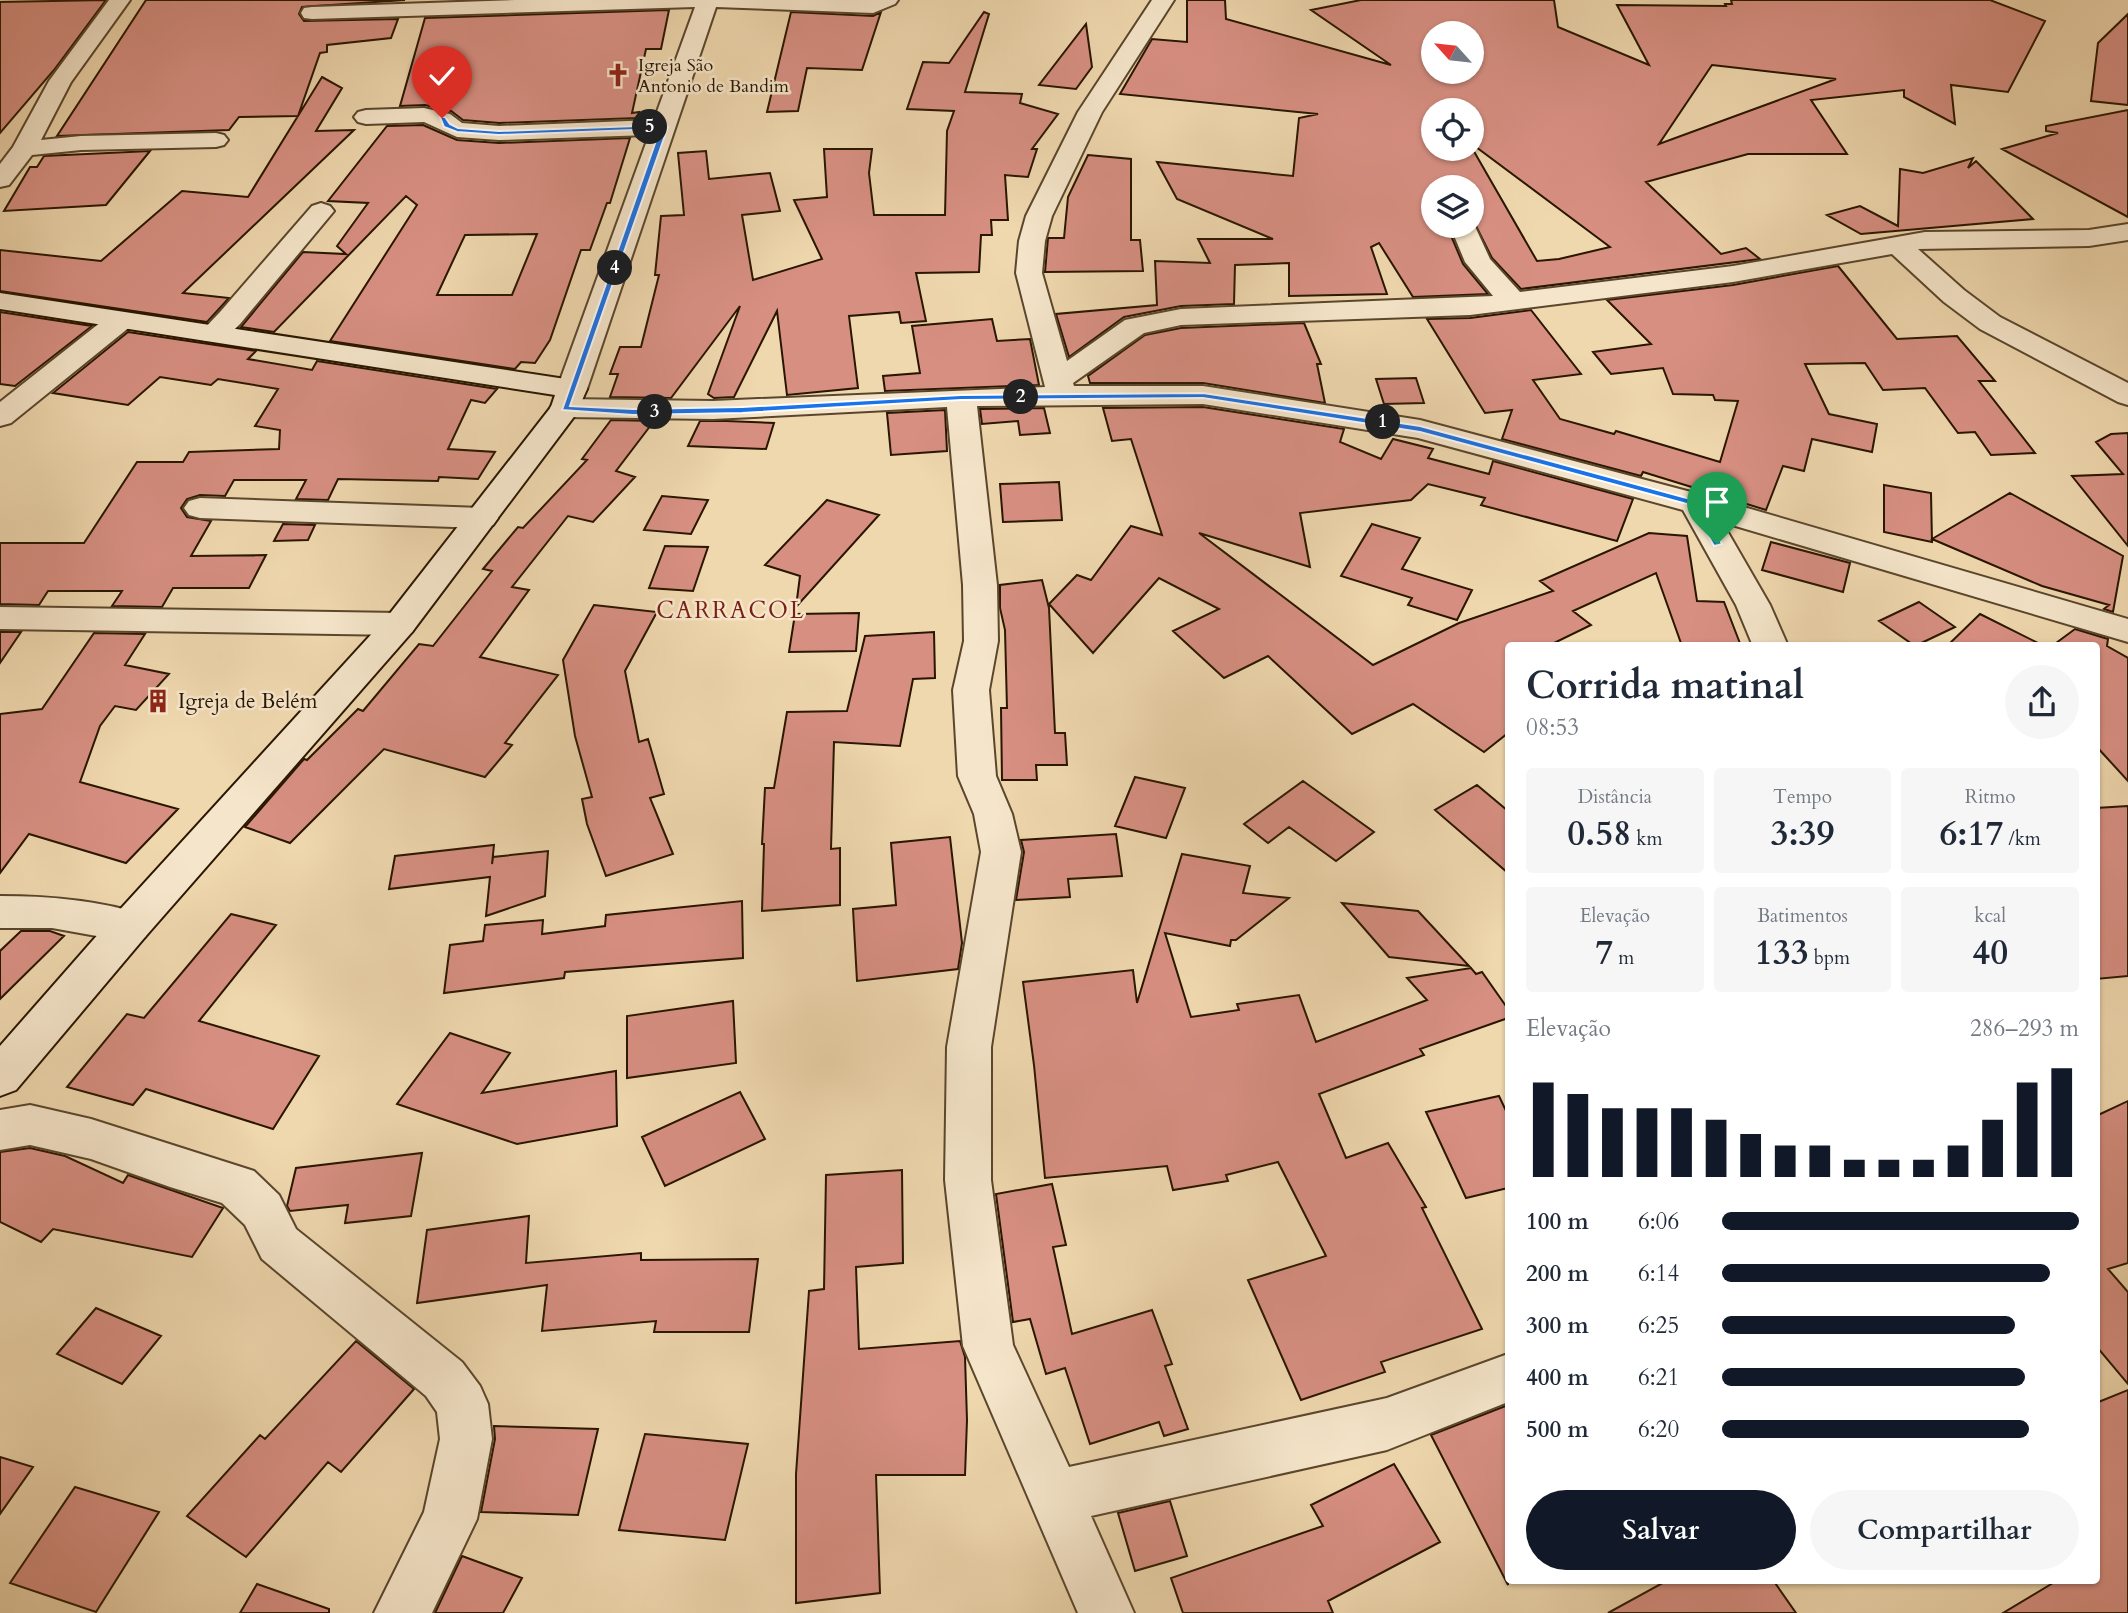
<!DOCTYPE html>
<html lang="pt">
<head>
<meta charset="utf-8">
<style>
  body { margin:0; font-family:Cardo,serif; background:#f6f6f7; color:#1f2937; height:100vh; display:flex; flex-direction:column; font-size:26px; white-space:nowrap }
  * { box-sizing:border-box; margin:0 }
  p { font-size:23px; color:#747a83 }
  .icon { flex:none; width:38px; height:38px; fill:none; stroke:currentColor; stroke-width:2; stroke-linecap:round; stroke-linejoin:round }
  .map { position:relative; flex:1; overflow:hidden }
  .sheet { position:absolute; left:1505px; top:642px; width:595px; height:942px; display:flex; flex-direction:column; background:#fff; border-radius:7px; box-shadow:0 2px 5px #0004 }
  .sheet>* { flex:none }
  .needle { width:46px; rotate:297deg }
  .tools { position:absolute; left:1421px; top:21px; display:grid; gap:14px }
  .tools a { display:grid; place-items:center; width:63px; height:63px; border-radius:50%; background:#fff; box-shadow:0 2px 5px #0004; font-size:35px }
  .pin { position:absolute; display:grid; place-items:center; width:60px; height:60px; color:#fff; margin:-72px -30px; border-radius:50% 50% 50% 0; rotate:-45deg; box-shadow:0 0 7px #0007 }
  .pin .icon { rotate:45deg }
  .km { position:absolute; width:35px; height:35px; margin:-18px; border-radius:50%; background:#222; color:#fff; font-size:19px; line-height:35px; text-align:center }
  .round { display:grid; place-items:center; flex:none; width:74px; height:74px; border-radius:37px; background:#f6f6f7 }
  .headline { display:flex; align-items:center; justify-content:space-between; height:119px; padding:0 21px }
  h1 { font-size:38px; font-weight:700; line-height:52px }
  .stats { display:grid; grid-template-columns:repeat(3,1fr); gap:10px; height:119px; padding:7px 21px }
  .stats div { display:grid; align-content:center; border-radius:7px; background:#f6f6f7; text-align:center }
  .stats b { font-size:35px; font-weight:700 }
  .stats small { font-size:19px; font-weight:400 }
  .stats p { font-size:19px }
  .chart { height:196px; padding:14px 21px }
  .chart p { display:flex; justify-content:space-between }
  .chart svg { width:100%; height:126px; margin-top:7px; stroke:#111827; stroke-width:6 }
  .primary-button { display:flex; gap:14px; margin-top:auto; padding:14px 21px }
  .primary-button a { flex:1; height:80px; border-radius:42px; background:#111827; color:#fff; font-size:28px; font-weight:700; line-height:80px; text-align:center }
  .primary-button a+a { background:#f6f6f7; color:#1f2937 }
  ul { padding:0 21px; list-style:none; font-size:23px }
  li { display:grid; grid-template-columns:112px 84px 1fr; align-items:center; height:52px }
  li i { height:18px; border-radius:9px; background:#111827 }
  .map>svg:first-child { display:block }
  .building { fill:#d78f82; stroke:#291600; stroke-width:2; fill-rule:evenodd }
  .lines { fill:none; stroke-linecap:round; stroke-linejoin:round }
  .street-casing { stroke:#5a462c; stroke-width:4 }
  .secondary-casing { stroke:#291600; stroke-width:4 }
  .street { fill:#f5e5ca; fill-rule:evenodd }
  .secondary { fill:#f5e5ca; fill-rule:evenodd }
  .route { fill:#1a73e8; stroke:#fff; stroke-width:2 }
  .labels { text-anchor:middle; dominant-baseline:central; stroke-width:5; stroke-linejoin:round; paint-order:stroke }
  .far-poi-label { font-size:18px; fill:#291600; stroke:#f5e5ca; text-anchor:start }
  .poi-label { font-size:21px; fill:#291600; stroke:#f5e5ca; text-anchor:start }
  .neighbourhood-label { font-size:23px; letter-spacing:2px; fill:#7a1f14; stroke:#f5e5ca }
</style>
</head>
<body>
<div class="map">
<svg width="2128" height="1613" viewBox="0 0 2128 1613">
  <rect width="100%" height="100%" fill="#efd7ae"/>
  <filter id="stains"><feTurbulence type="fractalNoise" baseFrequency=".00286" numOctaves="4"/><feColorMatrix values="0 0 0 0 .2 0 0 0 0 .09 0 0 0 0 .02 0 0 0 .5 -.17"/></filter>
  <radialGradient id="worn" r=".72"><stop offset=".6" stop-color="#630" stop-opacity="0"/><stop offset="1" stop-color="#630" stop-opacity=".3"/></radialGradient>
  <!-- building -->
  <path class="building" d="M106,0L54,70L0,133V2Z
    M146,0H405L302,7L299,14L304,21L398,19L391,38L327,45V52L320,53L298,116L239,117L229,130L57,136Z
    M1187,0H1225L1226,19L1391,65L1311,10L1361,0H1554L1558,27L1649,65L1617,5L1726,6L1725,4H1732L1731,0H1990L2045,21L2008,92L1951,85L1955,124L1904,97V90L1811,100L1847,154H1748L1646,182L1721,254L1746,248L1760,259L1521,289L1492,258L1472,218V187H1433V226H1447L1463,264L1488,294L1413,297L1379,243L1371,247L1387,294L1289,296V263L1235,265L1234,304L1181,306L1124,317L1069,357L1056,314L1157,305L1155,261L1210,263L1198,239H1273L1177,199L1157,162L1293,176L1299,118L1318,114L1120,94L1152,39L1187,42ZM1433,33H1472V72H1433ZM1712,65L1836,79L1659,144ZM1433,110H1472V144L1610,247L1559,259L1537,261L1472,148L1433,149Z
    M669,10L661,49H646L632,113L639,112L637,118L499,123L463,120L451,111L425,105L400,106L425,18Z
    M791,12L873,16L881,12L862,70L807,68L798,111L767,112Z
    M984,12L989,14L965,92L1022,94L1020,103L1058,114L1032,149H1037L1028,177L1005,175L1008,220H991L992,235H981L979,272L916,273L926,321L901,323L899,312L849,316L858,388L787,395L777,311L734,397L714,398L708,394L740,306L671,398L610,397L618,374H610L620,347H641L659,275H655L661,216L684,215L678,153L706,151L709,179L770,173L780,211L742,215L753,280L822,259L794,200L827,197L824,149H872L869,173L874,215H945L947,131L954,111L907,109L923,62L949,63Z
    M2128,14V105L2091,101L2098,43Z
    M1086,24L1092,67L1076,89L1039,85Z
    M322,77L342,88L316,131L354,130L183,293L229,298L207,322L0,291V250L101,261L182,191L248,197Z
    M2128,110V217L2002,149L2058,133L2046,131V126Z
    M423,125L457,140L499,143L630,138L610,203H607L590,250H581L550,340L535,363L521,362L515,369L330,341L417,205L406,196L274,332L241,327L303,252L346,254L337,246L368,203L328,201L387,126ZM537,234L512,295H437L465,235Z
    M150,151L106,205L4,211L30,167H37L44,156Z
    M1088,155L1131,159V240H1140L1143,271L1045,272L1048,238H1064L1068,197Z
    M1973,158L1968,168L1976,161L2033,219L1861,234L1827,215L1860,206L1898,226L1900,169L1923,173Z
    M1838,266L1897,339L1957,336L1995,381H1979L2035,453L1991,455L1975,432L1958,433L1925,388L1883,390L1865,363L1805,364L1829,414L1877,424L1872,452L1812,439L1804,471L1783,466L1766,510L1643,472L1641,476L1502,439L1512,410L1485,413L1427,319L1470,318L1531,310L1581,374L1533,380L1560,419L1614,434L1616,431L1720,462L1738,401L1715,400L1713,395L1673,394L1663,368L1611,374L1593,352L1651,344L1607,300L1733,285Z
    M0,312L92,326L15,386L0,384Z
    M992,319L997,341L1030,339L1039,385L885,391L883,376L920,373L912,326Z
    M1304,323L1321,364H1317L1325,403L1203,383H1090L1088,376L1145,335L1181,328Z
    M128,332L256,351L248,359L312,370L317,361L497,389L485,403L471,400L448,449L495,452L478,479L439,477L438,481L338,479L328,500L296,499L306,480H234L225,496L200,495L187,499L181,508L187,517L211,521L191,556L266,555L249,588H173L162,607L112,606L122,591H48L39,605L0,604V543H84L137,462H183L189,452L279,449L280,430L255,426L278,389L218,379L211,385L160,377L128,405L53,393Z
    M1416,378L1424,403L1384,404L1376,379Z
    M1203,407L1344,429L1340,442L1381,459L1393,439L1433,449L1428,458L1489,474L1493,461L1633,499L1617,541L1481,505L1485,498L1428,484L1411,500L1300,513L1310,567L1199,533L1373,665L1459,623L1553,591L1540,581L1649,533L1687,536L1697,601L1724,602L1741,646H1682L1656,573L1573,611L1591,625L1548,646H1508V733L1484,752L1413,704L1352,734L1268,656L1224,678L1173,631L1219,609L1159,578L1093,653L1049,604L1077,575L1091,580L1131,526L1162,535L1131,439L1112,441L1103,408Z
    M1044,408L1050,433L1020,435L1018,421L982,424L980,409Z
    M945,410L947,451L891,455L887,413Z
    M611,420L654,421L616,471L635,477L593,522L568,516L512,587L529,590L480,657L558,675L505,743L512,745L485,777L384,749L290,843L245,827L304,759L307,760L358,709L363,711L419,644L433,646L492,571L483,569L518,527L523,528L587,460L582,459Z
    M700,421H726L774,423L766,449L688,446Z
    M2128,433V546L2072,476L2123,474L2096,442L2111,434Z
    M1059,482L1062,520L1003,522L1000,484Z
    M1884,485L1931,493L1932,542L1884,532Z
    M2010,493L2123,556L2113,612L2104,609L2109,605L2042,586L1932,539Z
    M662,496L708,500L691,534L644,530Z
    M827,500L879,515L796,607L800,576L765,565Z
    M283,524L315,525L308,540L274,541Z
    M1372,524L1420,538L1402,569L1472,590L1457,620L1408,605L1412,598L1341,576Z
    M1771,542L1850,563L1843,592L1762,570Z
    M665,546L708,547L693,591L649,588Z
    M1042,580L1049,608L1055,733H1065L1067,765H1036L1037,780H1002L1001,708H1007L1005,630L1000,608V585Z
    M1919,602L1955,627L1915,646L1879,621Z
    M594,605L657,612L625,671L639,742L648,739L664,794L650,798L673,854L606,876L587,824L582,799L592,797L575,736L563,660Z
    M859,613L856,651L789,652L795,614Z
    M1980,614L2044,646H1947Z
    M2075,629L2108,639L2107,646L2128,658V781L2096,746V646H2052Z
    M0,632H21L0,663Z
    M934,632L935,678L913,679L900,746L834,742L831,849L840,848V905L762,911L764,844H762L765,788H774L787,712L847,711L865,636Z
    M94,633L145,634L125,665L169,674L136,710L115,706L100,726L80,782L178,809L126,863L29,834L0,873V714L42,709Z
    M1135,777L1185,788L1166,838L1115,826Z
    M1303,781L1374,832L1336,861L1289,827L1268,843L1244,824Z
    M1477,785L1508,811V873L1435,810Z
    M2128,806V976L2096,979V808Z
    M1116,834L1122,876L1068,879L1070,897L1016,900L1024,852L1021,840Z
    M950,837L962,943L958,969L857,981L853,909L896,905L891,843Z
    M494,845L492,864L493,857L548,851L545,896L486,916L490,877L389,889L395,856Z
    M1182,854L1250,866L1243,893L1289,898L1236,940H1231L1230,946L1165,933L1191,1017L1239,1010L1237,1004L1299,995L1316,1042L1427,1000L1407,978L1471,968L1476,974L1482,972L1508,1009V1018L1420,1049L1424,1055L1319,1094L1346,1158L1388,1143L1426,1207L1422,1208L1482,1329L1381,1362L1385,1372L1301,1400L1248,1280L1326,1256L1278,1162L1226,1175L1228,1181L1173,1190L1167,1166L1045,1178L1034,1065L1023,982L1133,970L1137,1003Z
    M742,901L743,958L565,972L564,978L444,993L450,945L483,941L485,925L543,920L542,934L605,926L606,915Z
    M1342,903L1418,911L1469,966L1389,957Z
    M231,914L276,925L199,1021L319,1056L273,1129L146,1089L133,1105L67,1087L127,1014L144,1018Z
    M21,931H50L64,936L0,999V951Z
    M733,1001L736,1063L627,1078V1016Z
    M450,1033L510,1053L482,1093L616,1071L617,1126L517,1144L397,1104Z
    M740,1092L765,1139L665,1186L642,1137Z
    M1499,1096L1508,1115V1188L1466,1198L1426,1112Z
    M2128,1101V1263L2108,1269L2128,1292V1384L2096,1346V1116Z
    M30,1148L65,1156L123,1183L128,1175L223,1208L192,1257L53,1229L41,1242L0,1222V1152Z
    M422,1153L411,1216L345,1223L348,1205L290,1211L287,1206L296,1168Z
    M902,1170L903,1263L856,1267L859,1349L960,1341L965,1357L967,1420L965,1475H876L880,1593L796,1603V1474L809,1291L824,1289L826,1175Z
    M1052,1184L1066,1245L1053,1247L1072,1334L1152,1310L1172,1364L1165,1366L1188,1429L1164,1436L1159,1422L1090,1444L1065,1368L1046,1374L1030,1319L1013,1322L996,1194Z
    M529,1216L526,1263L641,1253V1260L758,1259L749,1332H654L656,1321L542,1331L547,1285L417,1303L427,1230Z
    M96,1308L161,1336L122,1384L57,1354Z
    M356,1341L414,1389L341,1472L328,1462L246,1557L187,1516L260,1435L265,1439Z
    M2128,1390V1613H2003L2058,1580H2096V1403Z
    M1508,1405V1585L1431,1435Z
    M494,1426L598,1429L578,1515L481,1512L495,1439Z
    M645,1434L748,1444L725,1540L619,1530Z
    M0,1457L33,1467L0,1514Z
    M1394,1464L1440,1542L1328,1601L1333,1613H1183L1171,1578L1323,1526L1311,1505Z
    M75,1487L159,1512L96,1612L10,1583Z
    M1170,1501L1187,1556L1135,1571L1118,1513Z
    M462,1556L522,1578L503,1613H435Z
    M1668,1580H1773L1796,1613H1608Z
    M257,1584L329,1609V1613H240Z"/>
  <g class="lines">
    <!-- street casing -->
    <g class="street-casing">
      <path id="street" d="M109,0H130L71,82L41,140L81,136L216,133L224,135L228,140L224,145L216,147L81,150L32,155L9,185L0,187V164L13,147L49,81Z
        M515,0H898L895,4L873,13L716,7L587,389L582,395L572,398L562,395L557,389L649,135L499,140L457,137L424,122L366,124L358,122L354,117L358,112L366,110L424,108L450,114L462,123L499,126L654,120L695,7L312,19L304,18L301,13L304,8L312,7Z
        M1152,0H1174L1102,112L1052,216L1045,241L1042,273L1067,361L1125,320L1181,309L1493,296L1465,262L1450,226H1472V220L1490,259L1520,292L1733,266L1925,232L2089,230L2128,224V240L2089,246L1918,249L1964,290L2000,317L2128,383V405L2118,402L1980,329L1944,302L1892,254L1733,282L1470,315L1181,325L1144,333L1073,383L1074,386H1203L1420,420L1706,496L2128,619V642L1722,522L1770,605L1788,646H1753L1736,605L1683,510L1418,438L1203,404L977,406L997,585L998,641L989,690L996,776L1012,814L1021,852L991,1047V1180L1013,1345L1069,1467L1387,1398L1508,1354V1402L1387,1450L1091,1516L1134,1613H1078L963,1346L945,1180L947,1047L981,852L974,814L958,776L953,690L964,641L963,585L947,407L713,419L565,417L554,414L550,408L554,402L565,399L713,401L1045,387L1016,273L1019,241L1026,216L1078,112Z
        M321,203L330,206L334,211L240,324C228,336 221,344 203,340L199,334L220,312L312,206Z
        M121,312L131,314L135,320L131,326L11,423L0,426V402L111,314Z
        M200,498L482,508L493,511L498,518L493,525L482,528L200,518L189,515L184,508L189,501Z
        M0,607L400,613L412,616L417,624L412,632L400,635L0,629Z
        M0,896C49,896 98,900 145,915L151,926L145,937L130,942L52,928H0Z
        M30,1105L91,1119L254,1171L279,1195L296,1229L462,1362L480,1386L488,1404L492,1439L477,1519L432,1613H374L424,1512L440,1439L437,1412L426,1396L262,1259L245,1225L222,1203L170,1187L91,1159L30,1145L0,1150V1110Z"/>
    </g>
    <!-- secondary casing -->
    <g class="secondary-casing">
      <path id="secondary" d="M0,293L572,380L582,383L587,389L576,414L412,632L145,937L16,1090L0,1096V1046L115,915L388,616L551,407L555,395L0,309Z"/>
    </g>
    <!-- street -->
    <use href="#street" class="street"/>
    <!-- secondary -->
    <use href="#secondary" class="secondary"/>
  </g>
  <!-- route -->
  <path class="route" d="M440,117H445L450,124L458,128L499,131L664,125L668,127L570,406L633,409L742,407L961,395L1203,393L1420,426L1698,501L1722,544L1714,546L1691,505L1420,432L1203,398L961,400L742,413L633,415L562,410L660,129L499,135L457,132L444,127Z"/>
  <!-- icons -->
  <defs>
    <g id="church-bare" transform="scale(1.89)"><path d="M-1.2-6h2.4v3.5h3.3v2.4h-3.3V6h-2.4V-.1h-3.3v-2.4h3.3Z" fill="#8f2418" stroke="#f5e5ca" stroke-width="2.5" paint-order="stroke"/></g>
    <g id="building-bare" transform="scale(1.89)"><path d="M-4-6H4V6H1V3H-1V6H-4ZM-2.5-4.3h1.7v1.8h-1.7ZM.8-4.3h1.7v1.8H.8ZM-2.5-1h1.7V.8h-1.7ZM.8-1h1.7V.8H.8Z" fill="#8f2418" stroke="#f5e5ca" stroke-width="2.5" paint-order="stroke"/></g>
  </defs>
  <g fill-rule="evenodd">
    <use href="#church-bare" x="618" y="75"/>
    <use href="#building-bare" x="158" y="701"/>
  </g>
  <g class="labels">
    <!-- far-poi labels -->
    <g class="far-poi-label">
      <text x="638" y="65">Igreja São<tspan x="638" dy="21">Antonio de Bandim</tspan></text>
    </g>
    <!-- poi labels -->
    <g class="poi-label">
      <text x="178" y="701">Igreja de Belém</text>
    </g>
    <!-- neighbourhood labels -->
    <g class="neighbourhood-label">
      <text x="731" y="610">CARRACOL</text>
    </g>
  </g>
  <rect width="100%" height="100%" filter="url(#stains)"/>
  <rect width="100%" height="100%" fill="url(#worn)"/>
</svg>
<div class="tools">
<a><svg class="needle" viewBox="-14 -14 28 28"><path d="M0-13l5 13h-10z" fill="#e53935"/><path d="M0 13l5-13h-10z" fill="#747a83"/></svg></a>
<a><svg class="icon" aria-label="locate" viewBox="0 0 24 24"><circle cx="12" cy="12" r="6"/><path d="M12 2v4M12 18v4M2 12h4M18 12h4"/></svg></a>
<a><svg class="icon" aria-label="layers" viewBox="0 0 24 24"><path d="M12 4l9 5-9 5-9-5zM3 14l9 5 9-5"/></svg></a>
</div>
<div class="pin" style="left:1717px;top:544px;background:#1e9e55"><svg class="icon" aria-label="arrive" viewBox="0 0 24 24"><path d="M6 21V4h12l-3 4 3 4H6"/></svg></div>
<div class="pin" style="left:442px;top:118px;background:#d93025"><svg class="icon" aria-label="check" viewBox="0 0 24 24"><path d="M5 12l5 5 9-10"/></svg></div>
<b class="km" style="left:1383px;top:422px">1</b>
<b class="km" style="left:1021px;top:397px">2</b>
<b class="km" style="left:655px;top:412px">3</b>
<b class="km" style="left:615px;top:268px">4</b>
<b class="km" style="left:650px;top:127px">5</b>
<section class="sheet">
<div class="headline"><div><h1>Corrida matinal</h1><p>08:53</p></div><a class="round"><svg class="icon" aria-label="share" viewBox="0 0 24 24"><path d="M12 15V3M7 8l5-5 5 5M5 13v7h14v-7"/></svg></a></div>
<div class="stats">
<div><p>Distância</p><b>0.58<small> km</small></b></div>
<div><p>Tempo</p><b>3:39</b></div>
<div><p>Ritmo</p><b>6:17<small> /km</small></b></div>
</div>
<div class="stats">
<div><p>Elevação</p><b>7<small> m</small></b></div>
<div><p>Batimentos</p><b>133<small> bpm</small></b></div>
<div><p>kcal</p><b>40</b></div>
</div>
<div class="chart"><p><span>Elevação</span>286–293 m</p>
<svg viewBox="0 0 160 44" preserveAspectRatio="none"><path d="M5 44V11M15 44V15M25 44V20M35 44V20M45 44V20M55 44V24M65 44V29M75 44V33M85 44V33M95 44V38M105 44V38M115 44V38M125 44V33M135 44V24M145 44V11M155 44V6"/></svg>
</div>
<ul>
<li><b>100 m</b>6:06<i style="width:100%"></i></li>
<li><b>200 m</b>6:14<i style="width:92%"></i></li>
<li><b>300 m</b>6:25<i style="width:82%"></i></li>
<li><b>400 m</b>6:21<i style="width:85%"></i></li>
<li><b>500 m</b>6:20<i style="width:86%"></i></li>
</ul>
<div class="primary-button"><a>Salvar</a><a>Compartilhar</a></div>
</section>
</div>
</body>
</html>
